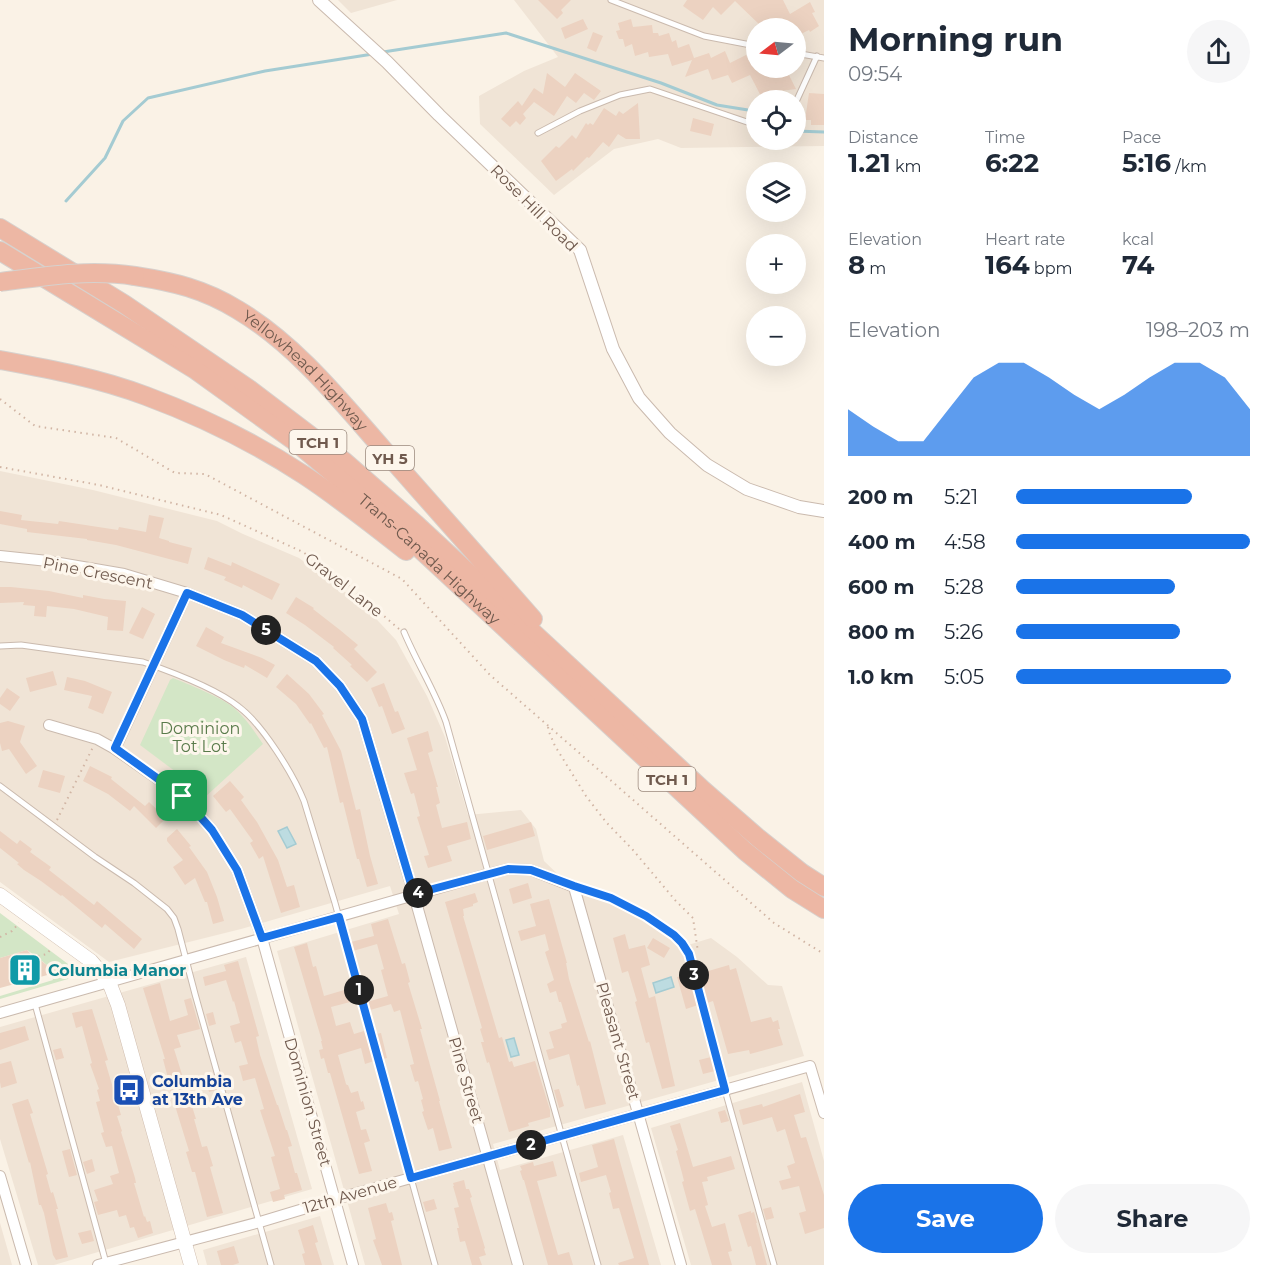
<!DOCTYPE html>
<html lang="en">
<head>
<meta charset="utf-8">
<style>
  body { margin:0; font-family:Montserrat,sans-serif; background:#f6f6f7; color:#1f2937; height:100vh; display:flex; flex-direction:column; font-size:22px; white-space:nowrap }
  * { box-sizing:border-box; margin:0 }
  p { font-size:20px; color:#747a83 }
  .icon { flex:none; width:33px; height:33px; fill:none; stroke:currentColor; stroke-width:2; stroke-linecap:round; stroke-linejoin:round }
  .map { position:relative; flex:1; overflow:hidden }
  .sheet { display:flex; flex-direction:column; background:#fff; width:450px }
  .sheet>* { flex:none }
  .needle { width:39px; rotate:254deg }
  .controls { position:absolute; left:746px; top:18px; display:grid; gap:12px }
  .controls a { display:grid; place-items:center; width:60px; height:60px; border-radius:50%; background:#fff; box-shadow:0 6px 24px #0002; font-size:30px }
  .pin { position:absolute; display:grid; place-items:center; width:51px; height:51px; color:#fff; margin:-26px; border-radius:12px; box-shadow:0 3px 9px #0006 }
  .km { position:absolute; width:30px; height:30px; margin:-15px; border-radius:50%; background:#222; color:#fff; font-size:16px; line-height:30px; text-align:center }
  .round { display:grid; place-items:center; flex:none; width:63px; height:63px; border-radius:32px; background:#f6f6f7 }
  .headline { display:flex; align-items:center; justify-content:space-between; height:102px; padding:0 24px }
  h1 { font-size:33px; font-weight:700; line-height:45px }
  .figures { display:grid; grid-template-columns:repeat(3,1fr); gap:9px; height:102px; padding:6px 24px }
  .figures div { display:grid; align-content:center }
  .figures b { font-size:26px; font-weight:700 }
  .figures small { font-size:16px; font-weight:400 }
  .figures p { font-size:16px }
  .chart { height:168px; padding:12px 24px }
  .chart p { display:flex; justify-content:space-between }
  .chart svg { width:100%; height:108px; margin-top:6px; fill:#1a73e8; opacity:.7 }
  .button { display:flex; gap:12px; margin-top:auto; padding:12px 24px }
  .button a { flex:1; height:69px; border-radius:36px; background:#1a73e8; color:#fff; font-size:24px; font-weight:700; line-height:69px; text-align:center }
  .button a+a { background:#f6f6f7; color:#1f2937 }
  ul { padding:0 24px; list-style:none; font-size:20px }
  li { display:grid; grid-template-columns:96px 72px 1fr; align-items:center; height:45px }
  li i { height:15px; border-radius:8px; background:#1a73e8 }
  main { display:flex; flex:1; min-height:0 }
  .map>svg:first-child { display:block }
  .residential { fill:#f0e4d6; fill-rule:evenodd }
  .green { fill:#d3e6c6 }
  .water { fill:#bddce1; stroke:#a4cbd2; stroke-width:1.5 }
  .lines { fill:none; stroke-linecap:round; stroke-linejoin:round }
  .stream { stroke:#a4cbd2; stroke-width:3 }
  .building { fill:#ecd2c1 }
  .service-casing { stroke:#cabaae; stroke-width:7 }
  .minor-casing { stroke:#cabaae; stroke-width:12 }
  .tertiary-casing { stroke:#cabaae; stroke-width:14 }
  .secondary-casing { stroke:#cfbcae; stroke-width:15 }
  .motorway-casing { stroke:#d7d1cd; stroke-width:20 }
  .path { stroke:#d1b5a4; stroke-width:2; stroke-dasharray:1.5 4.5; stroke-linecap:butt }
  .service { stroke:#fff; stroke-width:5 }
  .minor { stroke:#fff; stroke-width:10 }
  .tertiary { stroke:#fff; stroke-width:12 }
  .secondary { stroke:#fff; stroke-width:14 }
  .motorway { stroke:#edb7a4; stroke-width:18 }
  .motorway-bridge-casing { stroke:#d7d1cd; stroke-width:20; stroke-linecap:butt }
  .motorway-bridge { stroke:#edb7a4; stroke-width:18 }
  .route-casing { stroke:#fff; stroke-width:12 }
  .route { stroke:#1a73e8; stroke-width:8 }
  .labels { text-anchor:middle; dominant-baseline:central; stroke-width:6; stroke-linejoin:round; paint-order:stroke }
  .shield { fill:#fdf6ec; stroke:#9a897d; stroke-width:1.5 }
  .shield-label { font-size:15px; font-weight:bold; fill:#705a4e }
  .street-label { font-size:16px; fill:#705a4e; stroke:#fdf6ec }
  .park-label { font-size:16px; fill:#587a4a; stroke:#fdf6ec }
  .culture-label { font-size:16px; font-weight:bold; fill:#0d838f; stroke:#fdf6ec; text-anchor:start }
  .transit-label { font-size:16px; font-weight:bold; fill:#164399; stroke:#fdf6ec; text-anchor:start }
</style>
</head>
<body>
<main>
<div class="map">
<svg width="824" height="1265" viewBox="0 0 824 1265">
  <rect width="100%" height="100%" fill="#faf2e6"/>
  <!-- residential -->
  <path class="residential" d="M338,0H397L351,13Z
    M514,0H824V146L681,148L658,139L614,149L554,195L480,124L479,96L524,71L558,57ZM756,28H795V68H756ZM756,100H795V140H756Z
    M0,471L93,490L217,521L243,534L299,558L364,606L396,640L427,696L445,737L468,815L521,810L536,829L544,861L568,884L617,897L680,934L688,945L711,938L737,957L768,985L782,986L804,1056L493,1144L500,1170L623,1135L661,1265H365L277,951L399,914L390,886L241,929L109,962L0,882Z
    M246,957L312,1189L54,1265H38L0,1139V1027Z
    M802,1082L824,1161V1265H691L651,1128Z
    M320,1216L334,1265H207L203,1250Z
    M0,1223L12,1265H0Z"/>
  <!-- green -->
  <path class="green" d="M173,678C188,684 220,697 233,707C245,717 254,731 263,744L204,798L176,772L140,745L170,680Z
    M0,913L72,967L68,979L0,999V996L53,980L49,967L42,961L39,962L38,958L27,950L0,958Z"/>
  <!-- water -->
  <path class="water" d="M287,827L296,844L287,848L278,831Z
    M671,977L674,987L656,993L653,983Z
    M514,1038L519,1055L511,1057L506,1040Z"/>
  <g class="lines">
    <!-- stream -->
    <path class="stream" d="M383,52L506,33L661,83L717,105L748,110L756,114
      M795,131L824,132
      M66,201L105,158L123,121L148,98L265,71L373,54"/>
  </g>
  <!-- building -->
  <path class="building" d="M538,0H571L561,10L563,13L557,19Z
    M687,0H783L790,14L810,2L815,12L812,13L819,26L810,32L809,30L795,37V28H763L735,1L721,15L713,7L703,20L683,6Z
    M583,19L588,29L565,39L561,28Z
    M631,19L633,27L652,25L653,33H658L659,36L669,33L672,42L676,40L678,48L689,44L694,58L709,53L711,58L725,51L730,63L746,55L749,61L756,58V68H783L785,72L787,71L796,89L780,91L772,95L773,100H763L750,75L732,83L728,75L712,80L708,69L685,77L692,60L672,66L668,54L649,57L648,52L635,56L632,44L625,47L623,39H619L616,31L620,30L618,23Z
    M593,32L603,36L596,52L587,48Z
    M547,73L565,87L575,73L601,91L594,100L584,93L576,103L567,96L554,116L534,102L523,114L526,118L520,125L516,121L510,127L501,119L518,101L522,106L534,88L543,94Z
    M809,93L824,94V125H811V120H805Z
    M638,103L640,139H626L618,134L609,147L603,142L589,158L587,157L573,171L572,169L556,181L541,161L556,146L559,148L572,135L576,139L586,123L588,125L590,123L593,125L604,108L616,116L619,111L623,114Z
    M693,118L714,124L711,136L690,131Z
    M0,511L22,515L21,520L58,524L59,521L118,530L119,527L146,532L149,515L164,518L159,538L169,541V542L192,548L188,564L116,545L87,540V539L27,532V529L0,524Z
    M208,557L231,566L232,562L280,584L272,600L243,585L242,588L224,580L226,577L204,569Z
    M0,587H11L49,591L83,598V595L104,599L126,601L123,631L107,630L108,617L74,609L47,606L46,617L34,616L35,606L23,605L24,602L0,603Z
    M296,597L314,608L313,609L340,630L358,645L354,649L377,672L367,682L350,666L352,665L333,648L334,647L305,625L286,613Z
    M142,607L155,614L143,639L129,633Z
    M206,627L224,637L221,643L262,658L275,665L267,678L245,665L244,668L224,660L196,646Z
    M53,671L57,685L30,692L26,678Z
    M287,674L309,694L324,714L322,715L341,751L356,810L360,809L370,856L378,884L367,887L359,859H357L343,802L340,803L327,747L324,748L311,723L310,724L296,704L276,687Z
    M67,677L85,681L112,692L103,714L88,708L92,696L64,690Z
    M384,683L395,712L398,711L405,729L392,734L382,706L379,707L371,688Z
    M7,688L20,697L10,711L0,704V698Z
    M8,721L25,726L20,742L37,766L26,774L9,749L2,751L0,743V723Z
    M428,731L433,751L428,753L438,787H436L440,803L436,805L442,828L467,822L471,839L447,846L452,861L428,868L424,856L429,855L417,817L420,816L414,793L411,794L404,773L417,770L407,738Z
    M90,766L112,777L111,779L145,806L149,802L166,818L156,828L134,806L130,811L108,794L83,781Z
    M43,770L65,776L60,793L38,787Z
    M230,781L244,797L241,800L257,822L278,860L287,887L294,885L300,907L281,913L263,856L259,859L250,843L253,841L230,809L226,812L213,796Z
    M531,822L535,836L487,850L483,836Z
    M177,829L191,846L189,847L207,872L217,897L224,921L213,924L207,902H205L195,878L185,885L173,867L183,860L167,841V838Z
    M0,831L17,844L20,840L32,849L30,852L51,867L49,870L94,905L97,901L142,939L134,949L105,924L102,928L62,895L61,896L41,881L24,870L17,864L19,863L0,848Z
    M528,883L532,898L513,904L509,889Z
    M475,893L478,902L473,904V906L463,909L464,916H463L499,1038L502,1037L509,1062L512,1061L514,1067L535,1061L550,1110V1117L528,1123L529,1126L509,1132L489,1062L487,1063L481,1042H484L480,1029L482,1028L445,902Z
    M549,899L567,963H566L569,979L589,1042L590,1041L606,1104L585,1109L579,1085L577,1086L569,1054L549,1060L546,1050L554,1048L549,1032L562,1028L561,1024L567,1022L561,1002H559L556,991L550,993L547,984L554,980L545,952L549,950L545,934L521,941L518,931L536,926L530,904Z
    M388,919L402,964L405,963L410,982L408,983L422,1029H420L440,1101H439L452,1148L439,1151L433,1128L428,1130L422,1112L424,1111L421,1100L423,1099L418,1081L415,1082L410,1065L414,1064L400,1010L394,1012L391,1004L370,1010L367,1002L388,996L381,970L384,969L377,944L353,951L351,942L374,936L371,924Z
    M625,934L629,949L645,945L650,965L641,968L649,998L655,996L675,1086L662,1089L649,1042L646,1043L635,1002L637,1001L628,971L622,973L613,938Z
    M653,938L670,948L664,958L647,948Z
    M307,943L313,967L316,966L324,996L351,988L354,1001L331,1007L336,1026L350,1022L354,1034L364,1031L374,1061L365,1064L361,1048L338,1055L346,1084L347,1085H348L351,1093L358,1091L361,1102L363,1101L365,1109L356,1112L361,1130L366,1129L370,1141L364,1143L372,1171L359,1174L330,1073H328L324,1058L321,1059L319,1050L323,1049L321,1041H322L294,947Z
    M27,950L30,953L32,960L38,958L49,967L51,974L0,988V958Z
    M238,961L259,1036L256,1037L260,1055L277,1105H278L286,1130H287L292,1146L288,1147L295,1173H297L302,1190L284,1195L285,1199L273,1202L270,1192L280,1189L271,1157L275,1156L260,1110L264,1109L255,1078L243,1081L239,1066L248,1064L241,1041L235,1043L230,1026L240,1023L234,1001L233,1002L226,980L205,986L203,977L226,971L224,965Z
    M729,965L730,970L736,968L751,1022L771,1017L773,1022L778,1020L780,1029H778L783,1045L750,1054L749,1050L728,1054L713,1001L707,1003L701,980L706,979L705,972Z
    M688,974L698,1005L686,1009L677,977Z
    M160,983L170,1021L188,1015L184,1000L191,998L200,1029L177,1035L181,1047L174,1049L196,1119H194L202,1147L207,1146L213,1166L210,1167L223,1213L207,1217L195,1172H192L186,1152L189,1151L168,1083L169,1082L163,1059H165L143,988Z
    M92,1009L108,1060L105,1061L121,1115L117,1116L122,1131L121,1132L135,1178L136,1183H134L144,1217L145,1216L147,1222L150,1221L153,1233L138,1238L134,1227L130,1228L126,1215L119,1217L117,1210L98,1215L94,1202L98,1201L94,1190L113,1184L110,1176L119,1173L112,1146L106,1147L101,1133L104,1132L96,1102L100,1101L97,1090L99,1089L90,1064L92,1063L82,1026L76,1028L72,1013Z
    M213,1012L216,1024L209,1026L206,1014Z
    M25,1026L29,1040L0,1050V1033Z
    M381,1033L387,1058L383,1059L376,1034Z
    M61,1048L64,1058L56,1060L53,1050Z
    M711,1057L715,1071L703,1074L699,1060Z
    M11,1061L17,1083L1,1088L0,1082V1064Z
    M214,1079L217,1090L209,1092L206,1081Z
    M559,1089L564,1106L559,1108L554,1090Z
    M800,1094L805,1112L794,1115L801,1138L806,1137L824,1195V1228L805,1234L799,1213L806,1211L799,1186L782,1190L779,1181L791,1178L787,1166L795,1163L785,1129L777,1132L772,1117L743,1125L739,1110L762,1104L763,1107Z
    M28,1099L33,1113L30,1114L48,1174L46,1175L51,1193L53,1192L58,1209H56L68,1257L56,1260L53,1255L44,1213L41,1205H39L30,1162L29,1163L12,1104Z
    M725,1110L729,1121L721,1123L718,1112Z
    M680,1123L693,1167L731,1156L735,1169L707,1177L708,1181L702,1182L708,1205L705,1206L712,1227L725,1223L732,1251L728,1252L732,1265H712L695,1209L690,1211L682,1182L684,1181L682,1173L676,1151L678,1150L670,1126Z
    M614,1139L619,1158L649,1265H619L618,1263L634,1258L619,1208L613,1209L609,1193L611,1192L606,1175L581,1182L579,1173L598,1167L592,1145Z
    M70,1149L77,1175L69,1177L62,1151Z
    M92,1159L95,1171L87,1174L83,1162Z
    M553,1161L557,1176L537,1181L558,1255L569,1252L573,1265H548L524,1180H523L520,1171L522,1170L520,1166L533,1162L534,1166Z
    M464,1180L466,1189H469L472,1197L470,1198L485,1248L484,1249L486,1255L479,1257L482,1265H472L465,1241L460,1242L457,1228H459L454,1208L459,1207L453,1186H454L453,1183Z
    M434,1199L437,1209L426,1212L423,1202Z
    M386,1203L389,1213L392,1212L394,1220L391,1221L402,1265H382L373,1240L376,1239L368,1208Z
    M771,1207L774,1218L766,1220L763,1209Z
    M751,1211V1213L754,1212L757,1223H756L767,1265H756L751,1246L748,1247L738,1215Z
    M313,1225L318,1242L315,1243L322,1265H305L302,1254L305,1253L298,1230Z
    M91,1230L94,1241L82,1244L78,1233Z
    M234,1246L239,1263L233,1265H221L217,1251Z"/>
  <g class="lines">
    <!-- service casing -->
    <g class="service-casing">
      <path id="service" d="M611,0L704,36L756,46
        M795,53L824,58
        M795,104L817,56
        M538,133L580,111L620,95L650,89L747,122L756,121
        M404,632C417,663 435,691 446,722L598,1265
        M0,646L21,645L143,662C172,672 216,688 239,707C263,725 293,774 304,801L335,903L435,1265
        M0,786L95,857L134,883L167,909L174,918L178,929L195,994L271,1265
        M575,887C587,891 600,894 611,898C635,908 677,931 689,954L725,1090L774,1265
        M35,1004L106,1263"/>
    </g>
    <!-- minor casing -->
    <g class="minor-casing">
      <path id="minor" d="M0,556L48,561L124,574L187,593L242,615L316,661L340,686L362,719L414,895L518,1265
        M49,725L97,739L115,749L182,796L212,830L237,870L262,938L353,1265
        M115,749L187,593
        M0,1013L488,874L508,869L531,870L574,887L681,1265
        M0,1176L26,1265
        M98,1265L260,1222L343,1197L810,1066L824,1113"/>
    </g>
    <!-- tertiary casing -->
    <g class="tertiary-casing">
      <path id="tertiary" d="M319,0L387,62L439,115L580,250L613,349L639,398L670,433L707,465L747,489L799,507L824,511"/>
    </g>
    <!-- secondary casing -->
    <g class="secondary-casing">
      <path id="secondary" d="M0,895L91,961L109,982L118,1005L191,1265"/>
    </g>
    <!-- motorway casing -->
    <g class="motorway-casing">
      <g id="motorway">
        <path d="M0,228L124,304L249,389L345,462L417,525L703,790L757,837L802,873L824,887"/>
        <path id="s1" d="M0,251L194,369L297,443L392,523L745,851L792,889L824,909"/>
        <path id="s2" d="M135,276C174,282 204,289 238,310C295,344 339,399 382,448C432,505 482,562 533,619"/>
        <path d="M0,360C49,369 99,378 146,396C200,416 255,443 304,475C339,498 373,525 406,551"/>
      </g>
    </g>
    <!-- path -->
    <path class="path" d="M0,399L35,426L116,438L175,473L205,474L402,579L490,675L774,923L824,954
      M0,467L99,485L221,515L303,552L349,586L399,629
      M548,727L549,732L555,746L586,796L606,822L633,850L675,900L693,918L698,952
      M57,820L93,747
      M0,937L12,931L19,923
      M34,959V957L47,954L52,947"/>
    <!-- service -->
    <use href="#service" class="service"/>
    <!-- minor -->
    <use href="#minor" class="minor"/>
    <!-- tertiary -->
    <use href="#tertiary" class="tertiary"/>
    <!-- secondary -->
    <use href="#secondary" class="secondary"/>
    <!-- motorway -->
    <use href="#motorway" class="motorway"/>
    <!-- motorway-bridge casing -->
    <g class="motorway-bridge-casing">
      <path id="motorway-bridge" d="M0,282C46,276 89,269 135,276"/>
    </g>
    <!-- motorway-bridge -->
    <use href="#motorway-bridge" class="motorway-bridge"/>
  </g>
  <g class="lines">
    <!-- route casing -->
    <g class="route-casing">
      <path id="route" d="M187,593L242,615L316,661L340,686L362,719L414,894L508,869L531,870L574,886L611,898L646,916L674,935L682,943L689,954L725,1090L411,1178L339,917L262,938L237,870L212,830L182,796L115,748Z"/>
    </g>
    <!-- route -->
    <use href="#route" class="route"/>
  </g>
  <!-- icons -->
  <defs>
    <g id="building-square" transform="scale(1.725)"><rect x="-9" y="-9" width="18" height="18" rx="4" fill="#0f9aa8" stroke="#fdf6ec"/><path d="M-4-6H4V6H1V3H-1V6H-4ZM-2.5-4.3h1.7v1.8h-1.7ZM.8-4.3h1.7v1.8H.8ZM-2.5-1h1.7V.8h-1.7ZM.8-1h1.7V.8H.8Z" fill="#fff"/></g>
    <g id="bus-square" transform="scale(1.725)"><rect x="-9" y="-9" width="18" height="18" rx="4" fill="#1a4fb4" stroke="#fdf6ec"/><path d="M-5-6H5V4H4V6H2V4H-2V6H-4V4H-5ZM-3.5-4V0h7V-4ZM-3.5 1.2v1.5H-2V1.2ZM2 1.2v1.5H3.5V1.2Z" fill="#fff"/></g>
  </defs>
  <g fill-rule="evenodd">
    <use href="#building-square" x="25" y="970"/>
    <use href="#bus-square" x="129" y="1090"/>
  </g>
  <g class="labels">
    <!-- shield labels -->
    <g class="shield">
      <rect x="289.5" y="430" width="57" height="24" rx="4.5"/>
      <rect x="366" y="446" width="48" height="24" rx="4.5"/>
      <rect x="638.5" y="767" width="57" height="24" rx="4.5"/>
    </g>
    <g class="shield-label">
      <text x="318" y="442">TCH 1</text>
      <text x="390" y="458">YH 5</text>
      <text x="667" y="779">TCH 1</text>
    </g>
    <!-- street labels -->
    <g class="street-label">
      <text transform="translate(534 208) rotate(45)">Rose Hill Road</text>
      <text stroke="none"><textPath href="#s2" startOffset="200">Yellowhead Highway</textPath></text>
      <text stroke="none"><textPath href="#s1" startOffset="530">Trans-Canada Highway</textPath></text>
      <text transform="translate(98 573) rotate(11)">Pine Crescent</text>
      <text transform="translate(344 585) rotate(38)">Gravel Lane</text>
      <text transform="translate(618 1041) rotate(74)">Pleasant Street</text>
      <text transform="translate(466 1080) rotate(74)">Pine Street</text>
      <text transform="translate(308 1102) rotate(74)">Dominion Street</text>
      <text transform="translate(350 1195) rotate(-16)">12th Avenue</text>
    </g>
    <!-- park labels -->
    <g class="park-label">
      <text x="200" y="728">Dominion<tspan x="200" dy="18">Tot Lot</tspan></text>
    </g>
    <!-- culture labels -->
    <g class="culture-label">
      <text x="48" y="970">Columbia Manor</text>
    </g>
    <!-- transit labels -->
    <g class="transit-label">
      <text x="152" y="1081">Columbia<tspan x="152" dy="18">at 13th Ave</tspan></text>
    </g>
  </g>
</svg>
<div class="controls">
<a><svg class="needle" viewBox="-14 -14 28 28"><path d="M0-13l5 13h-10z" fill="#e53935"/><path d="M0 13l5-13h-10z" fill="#747a83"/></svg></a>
<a><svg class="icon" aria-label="locate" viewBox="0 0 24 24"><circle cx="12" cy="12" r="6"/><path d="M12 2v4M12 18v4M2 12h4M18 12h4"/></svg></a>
<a><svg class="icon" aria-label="layers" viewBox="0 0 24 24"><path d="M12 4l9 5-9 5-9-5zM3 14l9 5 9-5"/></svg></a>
<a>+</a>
<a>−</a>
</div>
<div class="pin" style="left:182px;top:796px;background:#1e9e55"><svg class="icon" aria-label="arrive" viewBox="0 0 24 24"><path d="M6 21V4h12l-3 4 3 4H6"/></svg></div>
<b class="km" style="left:359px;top:990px">1</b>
<b class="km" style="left:531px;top:1145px">2</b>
<b class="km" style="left:694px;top:975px">3</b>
<b class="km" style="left:418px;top:893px">4</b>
<b class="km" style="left:266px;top:630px">5</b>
</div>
<section class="sheet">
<div class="headline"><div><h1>Morning run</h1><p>09:54</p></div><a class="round"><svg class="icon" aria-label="share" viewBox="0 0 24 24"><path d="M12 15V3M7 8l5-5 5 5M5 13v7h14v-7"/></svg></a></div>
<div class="figures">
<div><p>Distance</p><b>1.21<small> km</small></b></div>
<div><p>Time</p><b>6:22</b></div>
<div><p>Pace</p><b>5:16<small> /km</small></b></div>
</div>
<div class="figures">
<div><p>Elevation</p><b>8<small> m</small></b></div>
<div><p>Heart rate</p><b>164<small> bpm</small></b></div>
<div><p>kcal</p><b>74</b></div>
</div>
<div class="chart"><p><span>Elevation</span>198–203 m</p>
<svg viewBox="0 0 160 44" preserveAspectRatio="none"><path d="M0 44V25L10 32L20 38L30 38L40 25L50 12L60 6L70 6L80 12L90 19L100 25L110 19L120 12L130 6L140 6L150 12L160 25V44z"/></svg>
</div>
<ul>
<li><b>200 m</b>5:21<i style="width:75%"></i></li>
<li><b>400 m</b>4:58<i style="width:100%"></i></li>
<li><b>600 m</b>5:28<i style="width:68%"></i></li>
<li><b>800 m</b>5:26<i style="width:70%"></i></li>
<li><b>1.0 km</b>5:05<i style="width:92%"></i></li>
</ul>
<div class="button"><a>Save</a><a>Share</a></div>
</section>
</main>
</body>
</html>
